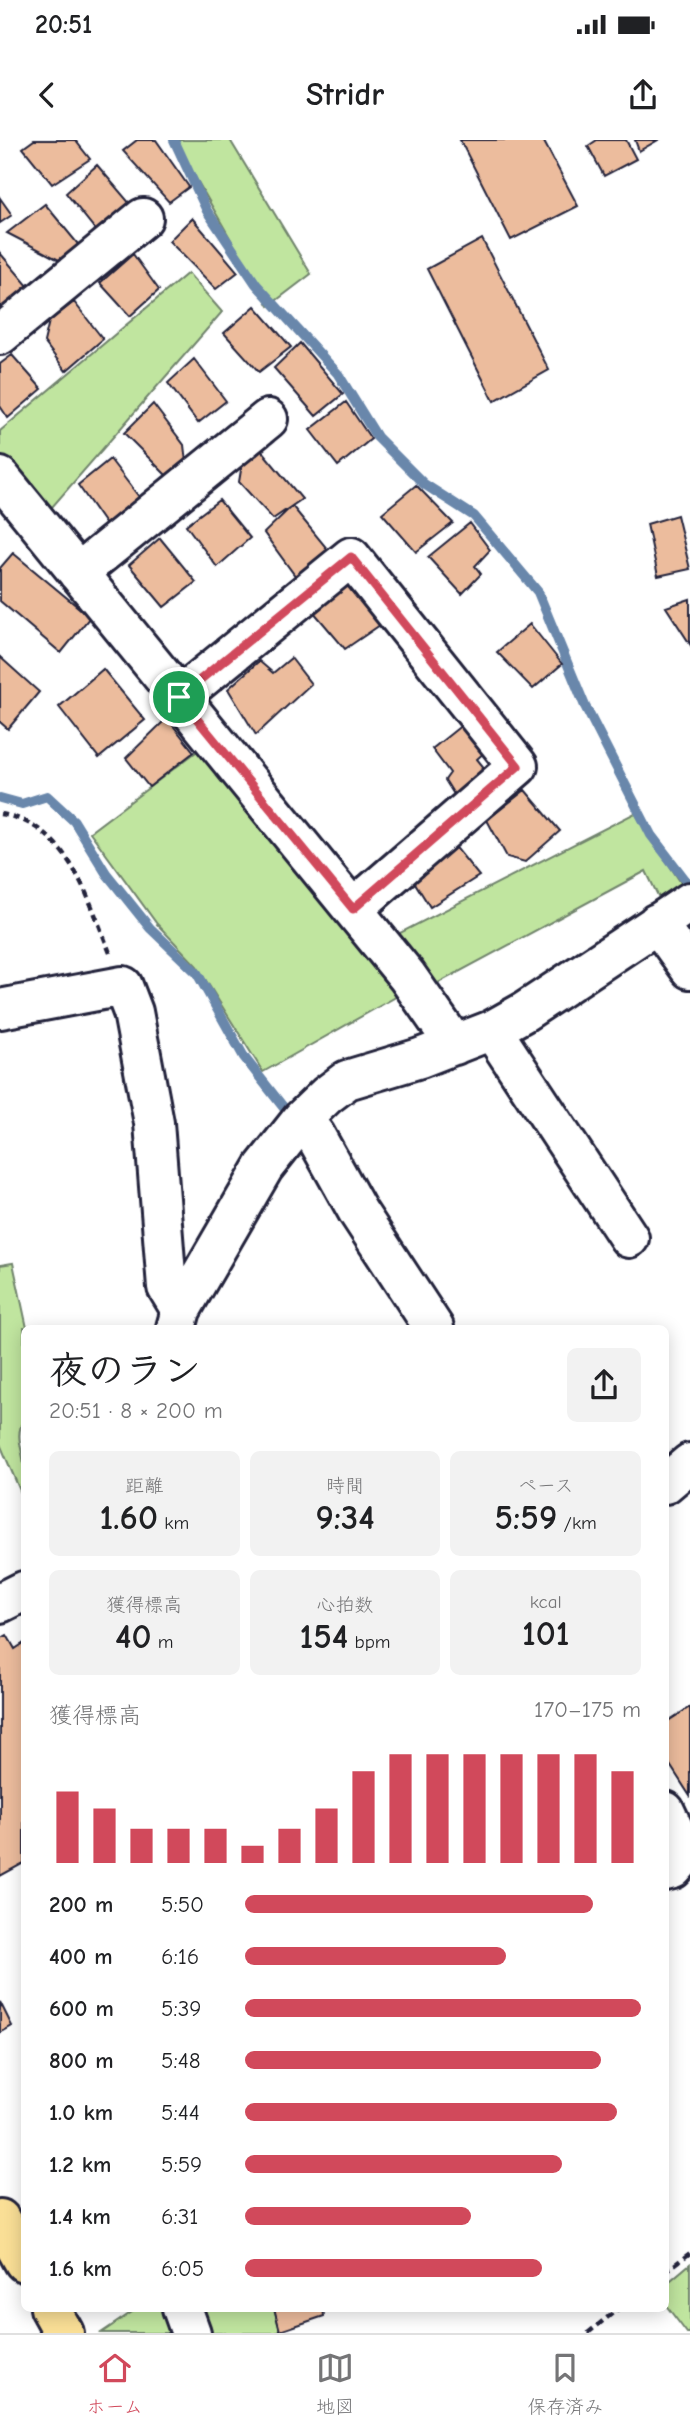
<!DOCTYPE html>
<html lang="ja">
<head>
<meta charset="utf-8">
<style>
  body { margin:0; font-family:"Comic Neue","Klee One",sans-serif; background:#f2f2f2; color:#202124; height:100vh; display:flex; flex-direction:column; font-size:26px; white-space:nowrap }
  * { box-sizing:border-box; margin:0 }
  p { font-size:23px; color:#757577 }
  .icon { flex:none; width:38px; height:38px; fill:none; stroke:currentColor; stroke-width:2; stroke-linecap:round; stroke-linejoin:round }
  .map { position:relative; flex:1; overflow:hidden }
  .panel { position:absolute; left:21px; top:1185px; width:648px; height:987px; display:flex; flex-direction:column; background:#fff; border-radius:10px; box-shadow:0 4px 18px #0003 }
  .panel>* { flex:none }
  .pin { position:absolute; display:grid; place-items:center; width:60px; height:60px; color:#fff; margin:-30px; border:4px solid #fff; border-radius:50%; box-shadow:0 2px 7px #0007 }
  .round { display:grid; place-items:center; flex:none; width:74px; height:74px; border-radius:10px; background:#f2f2f2 }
  .head { display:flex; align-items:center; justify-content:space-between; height:119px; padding:0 28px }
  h1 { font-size:38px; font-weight:700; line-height:52px }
  .stats { display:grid; grid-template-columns:repeat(3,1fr); gap:10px; height:119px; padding:7px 28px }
  .stats div { display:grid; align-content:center; border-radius:10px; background:#f2f2f2; text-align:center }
  .stats b { font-size:35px; font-weight:700 }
  .stats small { font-size:19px; font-weight:400 }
  .stats p { font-size:19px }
  .chart { height:196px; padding:14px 28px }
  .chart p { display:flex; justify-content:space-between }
  .chart svg { width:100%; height:126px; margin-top:7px; stroke:#d1495b; stroke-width:6 }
  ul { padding:0 28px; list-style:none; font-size:23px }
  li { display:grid; grid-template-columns:112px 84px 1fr; align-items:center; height:52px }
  li i { height:18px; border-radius:9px; background:#d1495b }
  .status { display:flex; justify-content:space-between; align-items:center; height:49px; padding:0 35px; background:#fff; direction:ltr }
  .status svg { height:19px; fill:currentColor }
  header { display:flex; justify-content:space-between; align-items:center; height:91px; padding:0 28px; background:#fff; font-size:32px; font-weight:700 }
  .dock { display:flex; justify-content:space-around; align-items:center; height:98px; border-top:2px solid #e0e0e0; background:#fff; font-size:19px; color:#757577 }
  .dock a { display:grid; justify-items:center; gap:4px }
  .dock .current { color:#d1495b }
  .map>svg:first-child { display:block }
  .green { fill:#c0e59f; stroke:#71846d; stroke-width:2 }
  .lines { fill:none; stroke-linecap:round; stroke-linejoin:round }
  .stream { stroke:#6987ab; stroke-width:10 }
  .building { fill:#ecbc9d; stroke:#22223b; stroke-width:2 }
  .minor-casing { stroke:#22223b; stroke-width:44 }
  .major-casing { stroke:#22223b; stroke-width:44 }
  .path { stroke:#22223b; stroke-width:4.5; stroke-dasharray:7 5; stroke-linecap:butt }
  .minor { stroke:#fff; stroke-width:38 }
  .major { stroke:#fadf96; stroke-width:38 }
  .route-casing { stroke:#fff; stroke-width:14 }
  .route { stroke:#d1495b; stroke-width:9 }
</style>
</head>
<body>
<div class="status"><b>20:51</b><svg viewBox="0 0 49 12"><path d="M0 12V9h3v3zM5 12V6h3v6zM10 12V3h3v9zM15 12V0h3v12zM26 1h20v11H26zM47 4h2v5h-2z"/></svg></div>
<header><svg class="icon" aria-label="back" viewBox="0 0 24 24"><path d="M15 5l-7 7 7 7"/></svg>Stridr<svg class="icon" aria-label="share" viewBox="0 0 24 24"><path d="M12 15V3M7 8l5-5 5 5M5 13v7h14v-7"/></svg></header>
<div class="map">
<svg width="690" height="2193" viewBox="0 0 690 2193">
  <rect width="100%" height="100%" fill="#fff"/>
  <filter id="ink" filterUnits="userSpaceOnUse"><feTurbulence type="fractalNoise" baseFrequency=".0143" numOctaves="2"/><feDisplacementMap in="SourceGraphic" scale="14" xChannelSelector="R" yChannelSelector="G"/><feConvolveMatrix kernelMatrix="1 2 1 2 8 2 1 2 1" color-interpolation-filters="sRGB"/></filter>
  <g filter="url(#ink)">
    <!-- green -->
    <path class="green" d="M174,0H230L311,134L269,166Z
      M188,133L222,172L46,374L0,318V291Z
      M204,606L401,854L263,932L197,826L157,784L90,692Z
      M635,673L685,749L662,764L646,731L429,848L392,797Z
      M13,1123L27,1188H24V1281C14,1293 23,1311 24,1325C26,1337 25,1349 24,1360L0,1304V1125Z
      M690,2124V2193H687L665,2164V2145Z
      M138,2168H163L172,2193H101Z
      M198,2168H274L280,2191L276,2193H206Z"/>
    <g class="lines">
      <!-- stream -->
      <path class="stream" d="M174,0L207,71L256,144L338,234L377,297L424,344L474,376L538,452L585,566L651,695L690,746
        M0,658L22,664L47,656L74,681L106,733L150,788L197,833L244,917L291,977"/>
    </g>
    <!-- building -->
    <path class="building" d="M34,0H75L90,19L52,44L23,8Z
      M137,0H156L189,47L169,62L123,11Z
      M460,0H543L578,66L511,100Z
      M597,0H626L636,19L604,36L588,6Z
      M635,0H658L639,11Z
      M97,25L132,66L98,93L66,53Z
      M0,58L12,75L0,83Z
      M45,64L82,109L61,121L7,93Z
      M192,78L238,132L216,149L169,101Z
      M482,99L549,230L494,261L427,129Z
      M0,113L29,147L2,169L0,167Z
      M133,114L159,150L130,176L100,143Z
      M74,162L103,199L66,231L44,202L49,181Z
      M255,166L291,207L259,232L224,193Z
      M300,203L343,254L316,276L274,228Z
      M12,215L42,249L8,278L0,266V224Z
      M194,219L226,261L198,283L168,243Z
      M346,262L371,299L338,326L310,290Z
      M153,264L184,305L186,322L169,338L124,293Z
      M261,310L302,359L273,379L239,342L242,324Z
      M110,319L139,357L106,385L78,345Z
      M416,345L453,383L416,412L382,373Z
      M219,360L250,398L217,427L186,385Z
      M292,366L329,411L296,437L264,393Z
      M677,375L690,429L658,436L647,384Z
      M470,383L490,410L475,426L481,434L462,454L428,417Z
      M160,398L196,442L164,467L129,425Z
      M13,413L90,477L61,513L0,461V428Z
      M347,442L380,485L345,509L313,471Z
      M690,459V504L666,467Z
      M530,484L562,524L533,549L497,512Z
      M0,517L39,552L8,589L0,582Z
      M291,518L311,544L256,595L228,549L259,521L273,533Z
      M103,529L145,580L99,618L59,567Z
      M167,578L194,612L149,647L126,618Z
      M463,584L487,610L477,619L486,630L455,656L445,640L450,633L432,609Z
      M525,650L560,691L525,722L507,717L487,680Z
      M453,704L479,736L430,767L410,735Z
      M7,1495L15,1509L24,1503V1723L0,1736V1499Z
      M690,1567V1656L668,1622L665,1623V1583Z
      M0,1862L12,1886L0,1893Z
      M274,2168H323L324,2176L280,2191Z"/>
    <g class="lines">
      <!-- minor casing -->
      <g class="minor-casing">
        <path id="minor" d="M0,195L143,78
          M0,337L407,836L455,905
          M78,433L268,279
          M179,557L351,417L518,626L353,769
          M657,783L690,829
          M0,869L123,846L133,872L154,983L167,1147L181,1170
          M492,890L629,1098
          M302,979L315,995L358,1072L434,1188
          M176,1188L181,1170L264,1027L302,979L327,955L347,940L420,918L492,890L524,872L690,762
          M665,1344L690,1323
          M0,1463L24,1451
          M665,1671L679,1701L681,1720L673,1729L665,1731
          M182,2168L191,2193"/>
      </g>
      <!-- major casing -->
      <g class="major-casing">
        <path id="major" d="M0,2079L24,2122
          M50,2168L64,2193"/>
      </g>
      <!-- path -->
      <path class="path" d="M0,674C68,684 88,758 110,813
        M665,2132L690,2113
        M588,2193L619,2168"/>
      <!-- minor -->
      <use href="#minor" class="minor"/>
      <!-- major -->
      <use href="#major" class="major"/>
    </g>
  </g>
  <g class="lines" filter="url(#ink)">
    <!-- route casing -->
    <g class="route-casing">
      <path id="route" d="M351,417L518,626L353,769L179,557Z"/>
    </g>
    <!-- route -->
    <use href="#route" class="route"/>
  </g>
</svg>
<div class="pin" style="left:179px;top:557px;background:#1e9e55"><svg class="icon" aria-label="arrive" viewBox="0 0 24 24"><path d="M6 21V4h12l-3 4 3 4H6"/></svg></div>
<section class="panel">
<div class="head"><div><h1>夜のラン</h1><p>20:51 · 8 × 200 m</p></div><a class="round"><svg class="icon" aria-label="share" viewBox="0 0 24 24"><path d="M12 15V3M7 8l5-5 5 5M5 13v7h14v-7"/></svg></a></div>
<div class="stats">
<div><p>距離</p><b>1.60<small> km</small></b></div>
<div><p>時間</p><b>9:34</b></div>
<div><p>ペース</p><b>5:59<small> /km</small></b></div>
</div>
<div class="stats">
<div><p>獲得標高</p><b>40<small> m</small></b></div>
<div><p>心拍数</p><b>154<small> bpm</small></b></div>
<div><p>kcal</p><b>101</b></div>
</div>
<div class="chart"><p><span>獲得標高</span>170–175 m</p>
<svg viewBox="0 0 160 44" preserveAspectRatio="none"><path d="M5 44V19M15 44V25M25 44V32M35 44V32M45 44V32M55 44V38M65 44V32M75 44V25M85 44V12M95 44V6M105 44V6M115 44V6M125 44V6M135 44V6M145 44V6M155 44V12"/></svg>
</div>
<ul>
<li><b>200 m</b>5:50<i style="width:88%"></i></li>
<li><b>400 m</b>6:16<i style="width:66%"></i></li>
<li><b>600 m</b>5:39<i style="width:100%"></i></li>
<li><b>800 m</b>5:48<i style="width:90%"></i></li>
<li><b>1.0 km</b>5:44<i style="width:94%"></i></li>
<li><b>1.2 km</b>5:59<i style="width:80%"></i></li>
<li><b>1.4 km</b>6:31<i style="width:57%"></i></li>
<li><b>1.6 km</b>6:05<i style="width:75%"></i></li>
</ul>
</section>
</div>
<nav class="dock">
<a class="current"><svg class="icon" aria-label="home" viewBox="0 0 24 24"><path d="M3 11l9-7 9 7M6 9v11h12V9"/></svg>ホーム</a>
<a><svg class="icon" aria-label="map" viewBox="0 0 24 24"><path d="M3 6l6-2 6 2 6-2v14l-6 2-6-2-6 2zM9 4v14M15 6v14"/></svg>地図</a>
<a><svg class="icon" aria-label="saved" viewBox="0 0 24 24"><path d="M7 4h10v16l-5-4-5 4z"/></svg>保存済み</a>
</nav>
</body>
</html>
